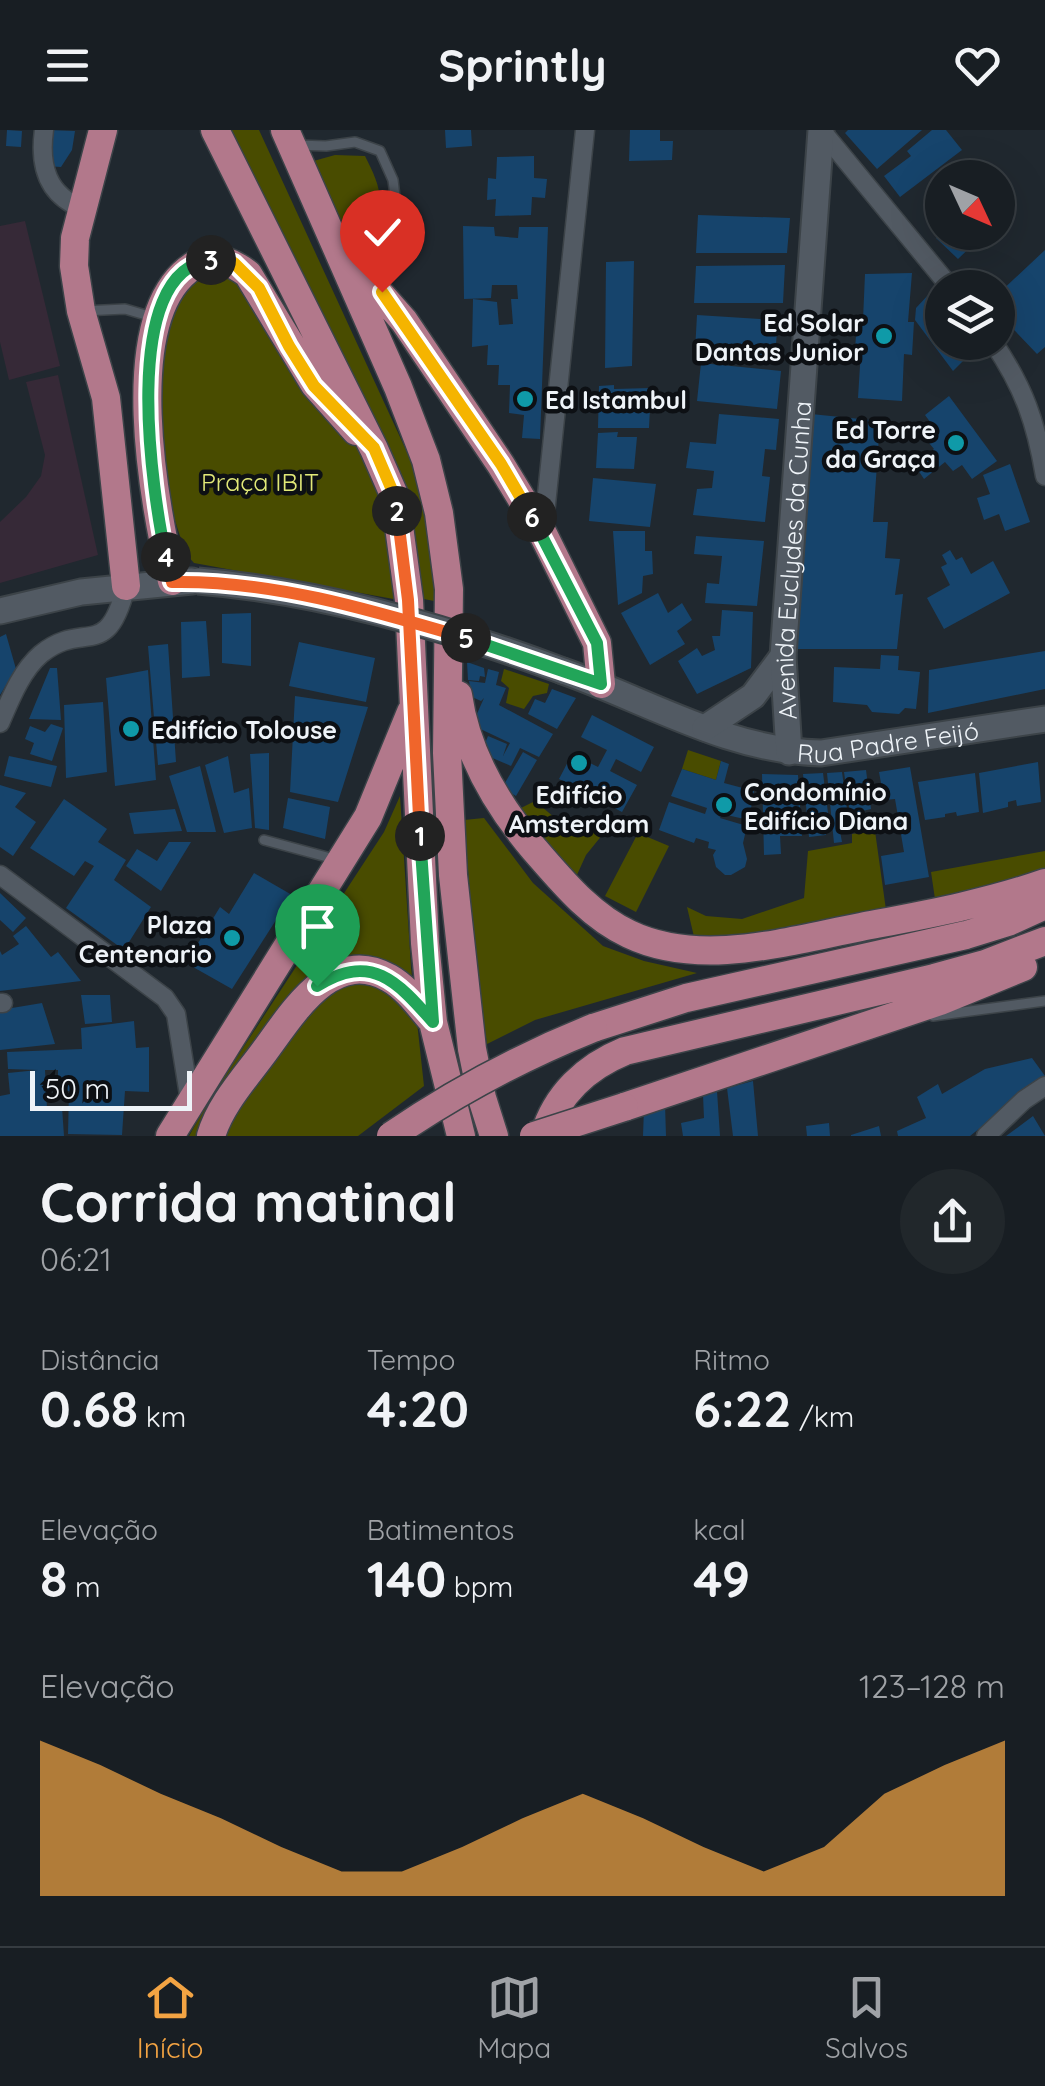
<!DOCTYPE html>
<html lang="pt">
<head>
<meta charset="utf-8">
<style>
  body { margin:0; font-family:Quicksand,sans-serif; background:#21272b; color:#f1f3f6; height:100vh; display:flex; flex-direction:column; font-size:38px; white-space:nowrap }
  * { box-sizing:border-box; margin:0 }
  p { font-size:32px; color:#9fa2a6 }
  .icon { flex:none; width:55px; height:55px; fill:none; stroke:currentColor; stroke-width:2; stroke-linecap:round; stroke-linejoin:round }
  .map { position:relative; height:1006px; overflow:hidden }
  .panel { display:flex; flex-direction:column; background:#181e23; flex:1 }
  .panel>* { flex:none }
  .needle { width:65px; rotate:134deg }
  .controls { position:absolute; left:925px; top:30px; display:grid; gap:20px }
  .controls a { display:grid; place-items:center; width:90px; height:90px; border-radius:50%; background:#181e23; box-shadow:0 10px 40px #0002,0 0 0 2px #363c41; font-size:50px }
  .scale { position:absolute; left:30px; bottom:25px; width:162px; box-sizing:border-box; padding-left:10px; border:5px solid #eef3f8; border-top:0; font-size:28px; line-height:35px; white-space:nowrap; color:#eef3f8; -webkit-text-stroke:8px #0d1014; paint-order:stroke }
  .pin { position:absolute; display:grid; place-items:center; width:85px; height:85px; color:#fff; margin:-102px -42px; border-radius:50% 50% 50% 0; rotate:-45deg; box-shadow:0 0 10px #0007 }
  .pin .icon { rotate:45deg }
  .km { position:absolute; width:50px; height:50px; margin:-25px; border-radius:50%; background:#222; color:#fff; font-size:28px; line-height:50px; text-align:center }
  .round { display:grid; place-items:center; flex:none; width:105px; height:105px; border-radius:52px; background:#21272b }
  .head { display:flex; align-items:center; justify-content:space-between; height:170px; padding:0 40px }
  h1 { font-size:55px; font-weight:700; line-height:75px }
  .stats { display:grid; grid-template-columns:repeat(3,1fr); gap:15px; height:170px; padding:10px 40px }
  .stats div { display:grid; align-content:center }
  .stats b { font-size:50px; font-weight:700 }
  .stats small { font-size:28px; font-weight:400 }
  .stats p { font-size:28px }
  .chart { height:280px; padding:20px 40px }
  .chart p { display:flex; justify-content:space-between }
  .chart svg { width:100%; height:180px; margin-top:10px; fill:#f3a443; opacity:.7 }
  header { display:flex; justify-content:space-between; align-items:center; height:130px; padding:0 40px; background:#181e23; font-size:45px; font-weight:700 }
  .tab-bar { display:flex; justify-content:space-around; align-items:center; height:140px; border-top:2px solid #363c41; background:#181e23; font-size:28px; color:#9fa2a6 }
  .tab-bar a { display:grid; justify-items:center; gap:5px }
  .tab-bar .selected { color:#f3a443 }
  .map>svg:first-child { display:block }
  .medical { fill:#362937 }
  .green { fill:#494c00 }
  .building { fill:#16446c }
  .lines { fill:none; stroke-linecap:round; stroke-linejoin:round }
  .service-casing { stroke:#3c4348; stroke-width:12 }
  .minor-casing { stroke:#3c4348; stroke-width:21 }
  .secondary-casing { stroke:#3c4348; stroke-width:29 }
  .primary-casing { stroke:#3c4348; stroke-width:31 }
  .service { stroke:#525a63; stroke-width:9 }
  .minor { stroke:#525a63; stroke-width:18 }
  .secondary { stroke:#525a63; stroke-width:25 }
  .primary { stroke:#b2788b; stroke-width:28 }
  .secondary-bridge-casing { stroke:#3c4348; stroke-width:29; stroke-linecap:butt }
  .primary-bridge-casing { stroke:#3c4348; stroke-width:31; stroke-linecap:butt }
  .secondary-bridge { stroke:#525a63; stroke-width:25 }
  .primary-bridge { stroke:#b2788b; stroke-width:28 }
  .split-1-casing { stroke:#fff; stroke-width:20 }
  .split-2-casing { stroke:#fff; stroke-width:20 }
  .split-3-casing { stroke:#fff; stroke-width:20 }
  .split-4-casing { stroke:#fff; stroke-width:20 }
  .split-5-casing { stroke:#fff; stroke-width:20 }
  .split-6-casing { stroke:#fff; stroke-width:20 }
  .split-7-casing { stroke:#fff; stroke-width:20 }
  .split-1 { stroke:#22a559; stroke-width:12 }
  .split-2 { stroke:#f0652b; stroke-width:12 }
  .split-3 { stroke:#f5b400; stroke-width:12 }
  .split-4 { stroke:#22a559; stroke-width:12 }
  .split-5 { stroke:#f0652b; stroke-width:12 }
  .split-6 { stroke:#22a559; stroke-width:12 }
  .split-7 { stroke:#f5b400; stroke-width:12 }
  .culture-dot { fill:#0f9aa8; stroke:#0d1014; stroke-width:4 }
  .labels { text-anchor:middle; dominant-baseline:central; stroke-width:9; stroke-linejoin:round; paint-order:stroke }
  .poi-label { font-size:25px; font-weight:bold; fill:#eef3f8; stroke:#0d1014; text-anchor:end }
  .park-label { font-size:25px; fill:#e2e978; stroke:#0d1014 }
  .street-label { font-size:25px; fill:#eef3f8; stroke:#0d1014 }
</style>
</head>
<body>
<header><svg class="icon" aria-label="menu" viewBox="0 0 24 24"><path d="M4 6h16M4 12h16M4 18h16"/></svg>Sprintly<svg class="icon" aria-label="heart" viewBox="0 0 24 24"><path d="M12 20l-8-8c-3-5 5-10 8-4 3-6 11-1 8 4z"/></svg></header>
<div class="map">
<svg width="1045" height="1006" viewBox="0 0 1045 1006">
  <rect width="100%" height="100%" fill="#20282f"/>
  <!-- medical -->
  <path class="medical" d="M25,91L60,236L9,250L0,212V96Z
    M58,245L98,425L0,453V392L26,367L41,346L45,325L26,252Z"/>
  <!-- green -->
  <path class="green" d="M224,0H259L411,331L424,382L439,472L419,468L400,360Z
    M335,25L365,26C382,59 393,88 349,105L310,32Z
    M211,130L253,149L367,315L399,470L194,433L186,424C178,400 169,374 164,349C156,306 158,193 182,156C189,146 202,138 211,130Z
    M504,539L549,554L547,563L533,566L524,579L506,573L509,558L501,551Z
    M688,620L721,631L716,650L682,639Z
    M400,666L411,837L424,956L358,1006H189L211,967L384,702Z
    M535,671L568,699L590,698L603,704L586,725L576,747L519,679Z
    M484,688L533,753L603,816L644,831L697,843L535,890L487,914L477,851L464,690Z
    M875,701L886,780L737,811H695L687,777L706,786L742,789L804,768L808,721L852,713V704Z
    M638,703L669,716L636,782L605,766Z
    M1045,721V743L935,769L931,742Z"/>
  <!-- building -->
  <path class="building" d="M7,0L22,1L21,17L6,16Z
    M47,0L75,1L72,20L61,37L46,36Z
    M445,0H471L472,16L446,18Z
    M630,0H660V11H673L672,30L629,31Z
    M848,0H922L877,39L845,3Z
    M932,0H946L962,20L900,67L884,46L911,26L907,21Z
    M534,26V48L547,49L545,68L532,67L531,85L495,86L496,69L487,70L488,48L496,49L497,27Z
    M942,58V87L927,72Z
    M998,63L1012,78L998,92Z
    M698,85L790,88L787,123H696Z
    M463,96L494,97L495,106L518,108L519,97H548L540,309L522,308L524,285L509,283L510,255H498L499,235H487L488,215L472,217L473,169L497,172L499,195L513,194L511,169H518L517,155H492L491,168L464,169Z
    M942,102H986L958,129L936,108Z
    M1045,120V217L1037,224L998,183V164Z
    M634,131L632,236L605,238L606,132Z
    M785,135L783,173H694L696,136Z
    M912,143L908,192H914L912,225L904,224L902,271L858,268L861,220H855L857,190H863L865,144Z
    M929,164L942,182V212H966L973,221L953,241L915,190L916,178Z
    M697,185L778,190L775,226L695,221Z
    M701,233L781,241L777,279L697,271Z
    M614,255V259L651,258L649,298H598L599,256Z
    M949,266L997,331L972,349L962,335L953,341L945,332L924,349L914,334L934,319L925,308L936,300L925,285Z
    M719,284L779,289L776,320L765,319L762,346L770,347L765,392L693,385L697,359L712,358L714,341L686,338L690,312L716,314Z
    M811,284L880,291L873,392H888L885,428L900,429L895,465L903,464L897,519H795Z
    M618,302L617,307H637L634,339L596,338L598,303Z
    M1010,334L1030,392L1005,401L999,384L984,390L977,368L990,364L983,345Z
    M593,348L656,354L650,397L589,391Z
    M613,401H645V421H652L653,444L643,446L642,463L618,475Z
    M696,406L764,411L757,476L705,473L707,453L719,454L722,426L694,424Z
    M950,420L956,430L962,427L971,444L993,431L1010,463L944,499L927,468L950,455L941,437L947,434L942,425Z
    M658,463L668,483L682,473L692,490L677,501L685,514L650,535L621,483Z
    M722,480L753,482L751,538L697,564L678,531L697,518L702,526L715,520L712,506H720Z
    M251,483V536L222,533V484Z
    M206,491L210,546L182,548L181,492Z
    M6,504L16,539L0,565V507Z
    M299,512L375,528L366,572L289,556Z
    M168,514L176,632L158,635L148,516Z
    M1045,521V559L928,583L929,540Z
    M881,525L899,526L898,540L920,542L916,579L905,578L899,584L872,582L867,575L833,572L834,537L880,539Z
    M467,532L484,538L485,547L480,546L479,551L468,550Z
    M50,538H57L61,590L29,589Z
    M488,539L499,542L496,555L506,558L499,575L553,604L539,627L520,618L511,636L481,623L488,606L507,614L503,626L510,613L472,595L484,568L481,571L472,567L469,551L485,553Z
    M148,540L156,650L115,656L106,548Z
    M552,559L576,568L557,599L528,584L535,569L545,573Z
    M295,566L368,577L338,672L290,662Z
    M103,572L107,642L66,648L64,575Z
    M592,585L654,617L641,642L616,629L610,641L637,655L622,682L559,649L572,624L598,637L607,620L581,607Z
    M51,594L63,598L52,631L30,624L34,613L25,609L30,596L45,602Z
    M523,622L537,630L516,666L502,658Z
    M269,623V700L255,698L250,624Z
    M9,626L57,636L51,657L4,646Z
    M228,626L234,663L249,658L252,698L224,703L205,635Z
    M721,631L729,634L724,653L754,661L749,690L722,684L720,688L747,696L743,713L747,729L745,737L731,745H725L716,737L713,725L716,720L708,718L709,712L696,708L694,713L659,700L669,672L705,684L707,678L671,666L682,639L716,650Z
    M1038,632L1041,672L1017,676L1016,670L1008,672V677L983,683L979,643Z
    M200,636L216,702H187L169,646Z
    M910,637L929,747L885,755L881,726L904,722L895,669L884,670L879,642Z
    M866,640L871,679L850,684L844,642Z
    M842,642L849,694L839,696L842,712L834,713L827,643Z
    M823,643L829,691H824L826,705L809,707L803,644Z
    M975,643L979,682L957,686L956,682L945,684V687L925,690L918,652Z
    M762,644L798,645L802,706H780L781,724L764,725Z
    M0,655L26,663L15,677L36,692L13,726L0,717Z
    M288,668L330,677L325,709L283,698Z
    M64,669L107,699L98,712L126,730L114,750L151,777L124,820L66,778L94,736L85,731L74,746L30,718Z
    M175,679L182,701L134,704L129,683Z
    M169,712H191L161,761L126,736L137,719L157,731Z
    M254,743L292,765L232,859L186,833L220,777L229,784Z
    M0,763L26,788L13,802L0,790Z
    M26,796L51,827L58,822L81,851L0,861V821L2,825L19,814L13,806Z
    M81,865H110L112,892L85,894Z
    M42,873L55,914L0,920V880Z
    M134,891L136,918L149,917V962L125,961L122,1005L68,1004L69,961L58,962V940H45L47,979L62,977L64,1006H0V966L10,964L8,943L38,940L8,939L7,922L82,919L81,898Z
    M1032,928L1045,946L970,1006H898L897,1001L926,988L917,967L938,954L942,964L985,939Z
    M753,951L758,1006H733L727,958Z
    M717,961L720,1006H683L681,993L704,988L703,965Z
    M665,974L666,1006H643L644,978Z
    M1033,986L1045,1006H1006L1021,995Z
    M829,993L830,1006H807L806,996Z
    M879,996L881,1006H851V1005Z"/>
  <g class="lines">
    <!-- service casing -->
    <g class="service-casing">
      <path id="service" d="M297,15L326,16L355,12L380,21L393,50L397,83L383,105L340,109
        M83,181L125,179L156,188
        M264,710L338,730
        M933,886L1045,871"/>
    </g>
    <!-- minor casing -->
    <g class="minor-casing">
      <path id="minor" d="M44,0C39,36 47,65 83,79
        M821,0L951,158
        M993,212C1024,258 1036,292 1045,346
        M543,403L585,0
        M0,593C10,570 21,541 41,524C84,489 107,533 126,456
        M0,745L165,868L176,884L190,971
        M0,873H3
        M986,1006L1024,970L1045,956"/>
    </g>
    <!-- secondary casing -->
    <g class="secondary-casing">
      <g id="secondary">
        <path d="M0,481L81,462L192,451"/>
        <path id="s1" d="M563,541C648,571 729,621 821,623L1045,589"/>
        <path d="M705,598L753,566L783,526"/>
        <path id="s2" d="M789,622L783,526L821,0"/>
      </g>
    </g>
    <!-- primary casing -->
    <g class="primary-casing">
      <path id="primary" d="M103,0L75,108L74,136L81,181L106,268L126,456
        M215,0L374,319L395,367L409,470L425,813L433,892L461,1006
        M285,0L398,257L426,330L439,383L449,459L447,623L453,745L472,919L482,968L494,1006
        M344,123L404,191L501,335L543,404L597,513L601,554
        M172,451C155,377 117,186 193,136C212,123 231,131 248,144L315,255L356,301
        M458,565C466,622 497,675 534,719C562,751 590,786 629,804C700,838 788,811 861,797C923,785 985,774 1045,753
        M593,898L686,868L966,805L1008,792L1045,775
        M624,977L940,871L1023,837
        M170,1006L368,687L411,582
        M211,1006C220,975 245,948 264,922C293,883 332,816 389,848C407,858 420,877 433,892
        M544,1006C556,965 586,937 625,921L934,848L985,834L1045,811"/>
    </g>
    <!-- service -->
    <use href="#service" class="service"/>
    <!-- minor -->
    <use href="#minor" class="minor"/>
    <!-- secondary -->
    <use href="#secondary" class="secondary"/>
    <!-- primary -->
    <use href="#primary" class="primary"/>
    <!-- secondary-bridge casing -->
    <g class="secondary-bridge-casing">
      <path id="secondary-bridge" d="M198,451C322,461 446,497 563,541"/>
    </g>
    <!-- primary-bridge casing -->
    <g class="primary-bridge-casing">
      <path id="primary-bridge" d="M391,1006C455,962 521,927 593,898
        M534,1006L624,977"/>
    </g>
    <!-- secondary-bridge -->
    <use href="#secondary-bridge" class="secondary-bridge"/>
    <!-- primary-bridge -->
    <use href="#primary-bridge" class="primary-bridge"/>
  </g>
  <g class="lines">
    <!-- split-1 casing -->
    <g class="split-1-casing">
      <path id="split-1" d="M317,856C371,822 397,851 433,892L420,706"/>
    </g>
    <!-- split-2 casing -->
    <g class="split-2-casing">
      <path id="split-2" d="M397,381L408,470L420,706"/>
    </g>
    <!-- split-3 casing -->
    <g class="split-3-casing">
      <path id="split-3" d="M211,130L234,133L259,158L289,216L314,256L374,318L395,367L397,381"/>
    </g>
    <!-- split-4 casing -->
    <g class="split-4-casing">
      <path id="split-4" d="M166,427C153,367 117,140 211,130"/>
    </g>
    <!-- split-5 casing -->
    <g class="split-5-casing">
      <path id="split-5" d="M166,427L172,452C271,450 371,480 466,508"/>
    </g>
    <!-- split-6 casing -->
    <g class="split-6-casing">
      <path id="split-6" d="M466,508L601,554L597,513L532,387"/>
    </g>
    <!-- split-7 casing -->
    <g class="split-7-casing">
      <path id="split-7" d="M382,162L501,334L532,387"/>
    </g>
    <!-- split-1 -->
    <use href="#split-1" class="split-1"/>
    <!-- split-2 -->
    <use href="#split-2" class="split-2"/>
    <!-- split-3 -->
    <use href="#split-3" class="split-3"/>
    <!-- split-4 -->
    <use href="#split-4" class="split-4"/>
    <!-- split-5 -->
    <use href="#split-5" class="split-5"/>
    <!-- split-6 -->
    <use href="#split-6" class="split-6"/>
    <!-- split-7 -->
    <use href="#split-7" class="split-7"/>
  </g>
  <!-- markers -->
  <g class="culture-dot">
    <circle cx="884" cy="206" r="10"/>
    <circle cx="525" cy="269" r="10"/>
    <circle cx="956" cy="313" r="10"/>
    <circle cx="131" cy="599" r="10"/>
    <circle cx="579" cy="633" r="10"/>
    <circle cx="724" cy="675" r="10"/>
    <circle cx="232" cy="808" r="10"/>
  </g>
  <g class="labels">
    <!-- poi labels -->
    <g class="poi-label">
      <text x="864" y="192">Ed Solar<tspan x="864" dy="29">Dantas Junior</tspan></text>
      <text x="545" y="269" text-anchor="start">Ed Istambul</text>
      <text x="936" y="299">Ed Torre<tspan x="936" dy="29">da Graça</tspan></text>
      <text x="151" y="599" text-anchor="start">Edifício Tolouse</text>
      <text x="744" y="661" text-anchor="start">Condomínio<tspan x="744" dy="29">Edifício Diana</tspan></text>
      <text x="579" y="664" text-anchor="middle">Edifício<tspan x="579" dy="29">Amsterdam</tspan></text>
      <text x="212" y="794">Plaza<tspan x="212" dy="29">Centenario</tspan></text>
    </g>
    <!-- park labels -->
    <g class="park-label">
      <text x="260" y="351">Praça IBIT</text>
    </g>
    <!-- street labels -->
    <g class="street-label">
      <text stroke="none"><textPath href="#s2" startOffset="192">Avenida Euclydes da Cunha</textPath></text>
      <text stroke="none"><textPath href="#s1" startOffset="340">Rua Padre Feijó</textPath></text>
    </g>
  </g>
</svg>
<div class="controls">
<a><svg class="needle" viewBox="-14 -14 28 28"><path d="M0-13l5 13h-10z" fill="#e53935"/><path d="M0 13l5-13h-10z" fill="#9fa2a6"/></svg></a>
<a><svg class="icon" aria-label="layers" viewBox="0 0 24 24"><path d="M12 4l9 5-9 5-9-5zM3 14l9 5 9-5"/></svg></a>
</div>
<div class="scale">50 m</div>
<div class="pin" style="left:317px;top:856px;background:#1e9e55"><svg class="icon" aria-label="arrive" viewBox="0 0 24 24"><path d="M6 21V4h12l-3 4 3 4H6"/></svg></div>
<div class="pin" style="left:382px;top:162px;background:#d93025"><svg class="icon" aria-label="check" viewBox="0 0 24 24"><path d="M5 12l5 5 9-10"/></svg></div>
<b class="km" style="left:420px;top:706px">1</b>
<b class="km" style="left:397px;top:381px">2</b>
<b class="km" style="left:211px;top:130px">3</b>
<b class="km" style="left:166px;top:427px">4</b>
<b class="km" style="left:466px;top:508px">5</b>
<b class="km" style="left:532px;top:387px">6</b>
</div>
<section class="panel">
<div class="head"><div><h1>Corrida matinal</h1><p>06:21</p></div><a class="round"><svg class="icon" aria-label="share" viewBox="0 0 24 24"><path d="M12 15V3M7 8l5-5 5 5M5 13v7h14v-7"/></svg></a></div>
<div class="stats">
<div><p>Distância</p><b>0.68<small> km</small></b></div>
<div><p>Tempo</p><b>4:20</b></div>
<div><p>Ritmo</p><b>6:22<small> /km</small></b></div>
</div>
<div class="stats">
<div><p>Elevação</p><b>8<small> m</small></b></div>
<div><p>Batimentos</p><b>140<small> bpm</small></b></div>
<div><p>kcal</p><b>49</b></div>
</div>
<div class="chart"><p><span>Elevação</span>123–128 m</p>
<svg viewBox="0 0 160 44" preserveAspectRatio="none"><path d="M0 44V6L10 12L20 19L30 25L40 32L50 38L60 38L70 32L80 25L90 19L100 25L110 32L120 38L130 32L140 19L150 12L160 6V44z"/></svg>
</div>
</section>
<nav class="tab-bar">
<a class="selected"><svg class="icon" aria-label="home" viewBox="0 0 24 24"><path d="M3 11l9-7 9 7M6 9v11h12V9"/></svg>Início</a>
<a><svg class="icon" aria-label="map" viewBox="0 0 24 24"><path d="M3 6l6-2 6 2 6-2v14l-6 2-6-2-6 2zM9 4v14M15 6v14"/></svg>Mapa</a>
<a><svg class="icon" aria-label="saved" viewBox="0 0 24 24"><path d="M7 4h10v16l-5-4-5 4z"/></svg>Salvos</a>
</nav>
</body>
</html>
